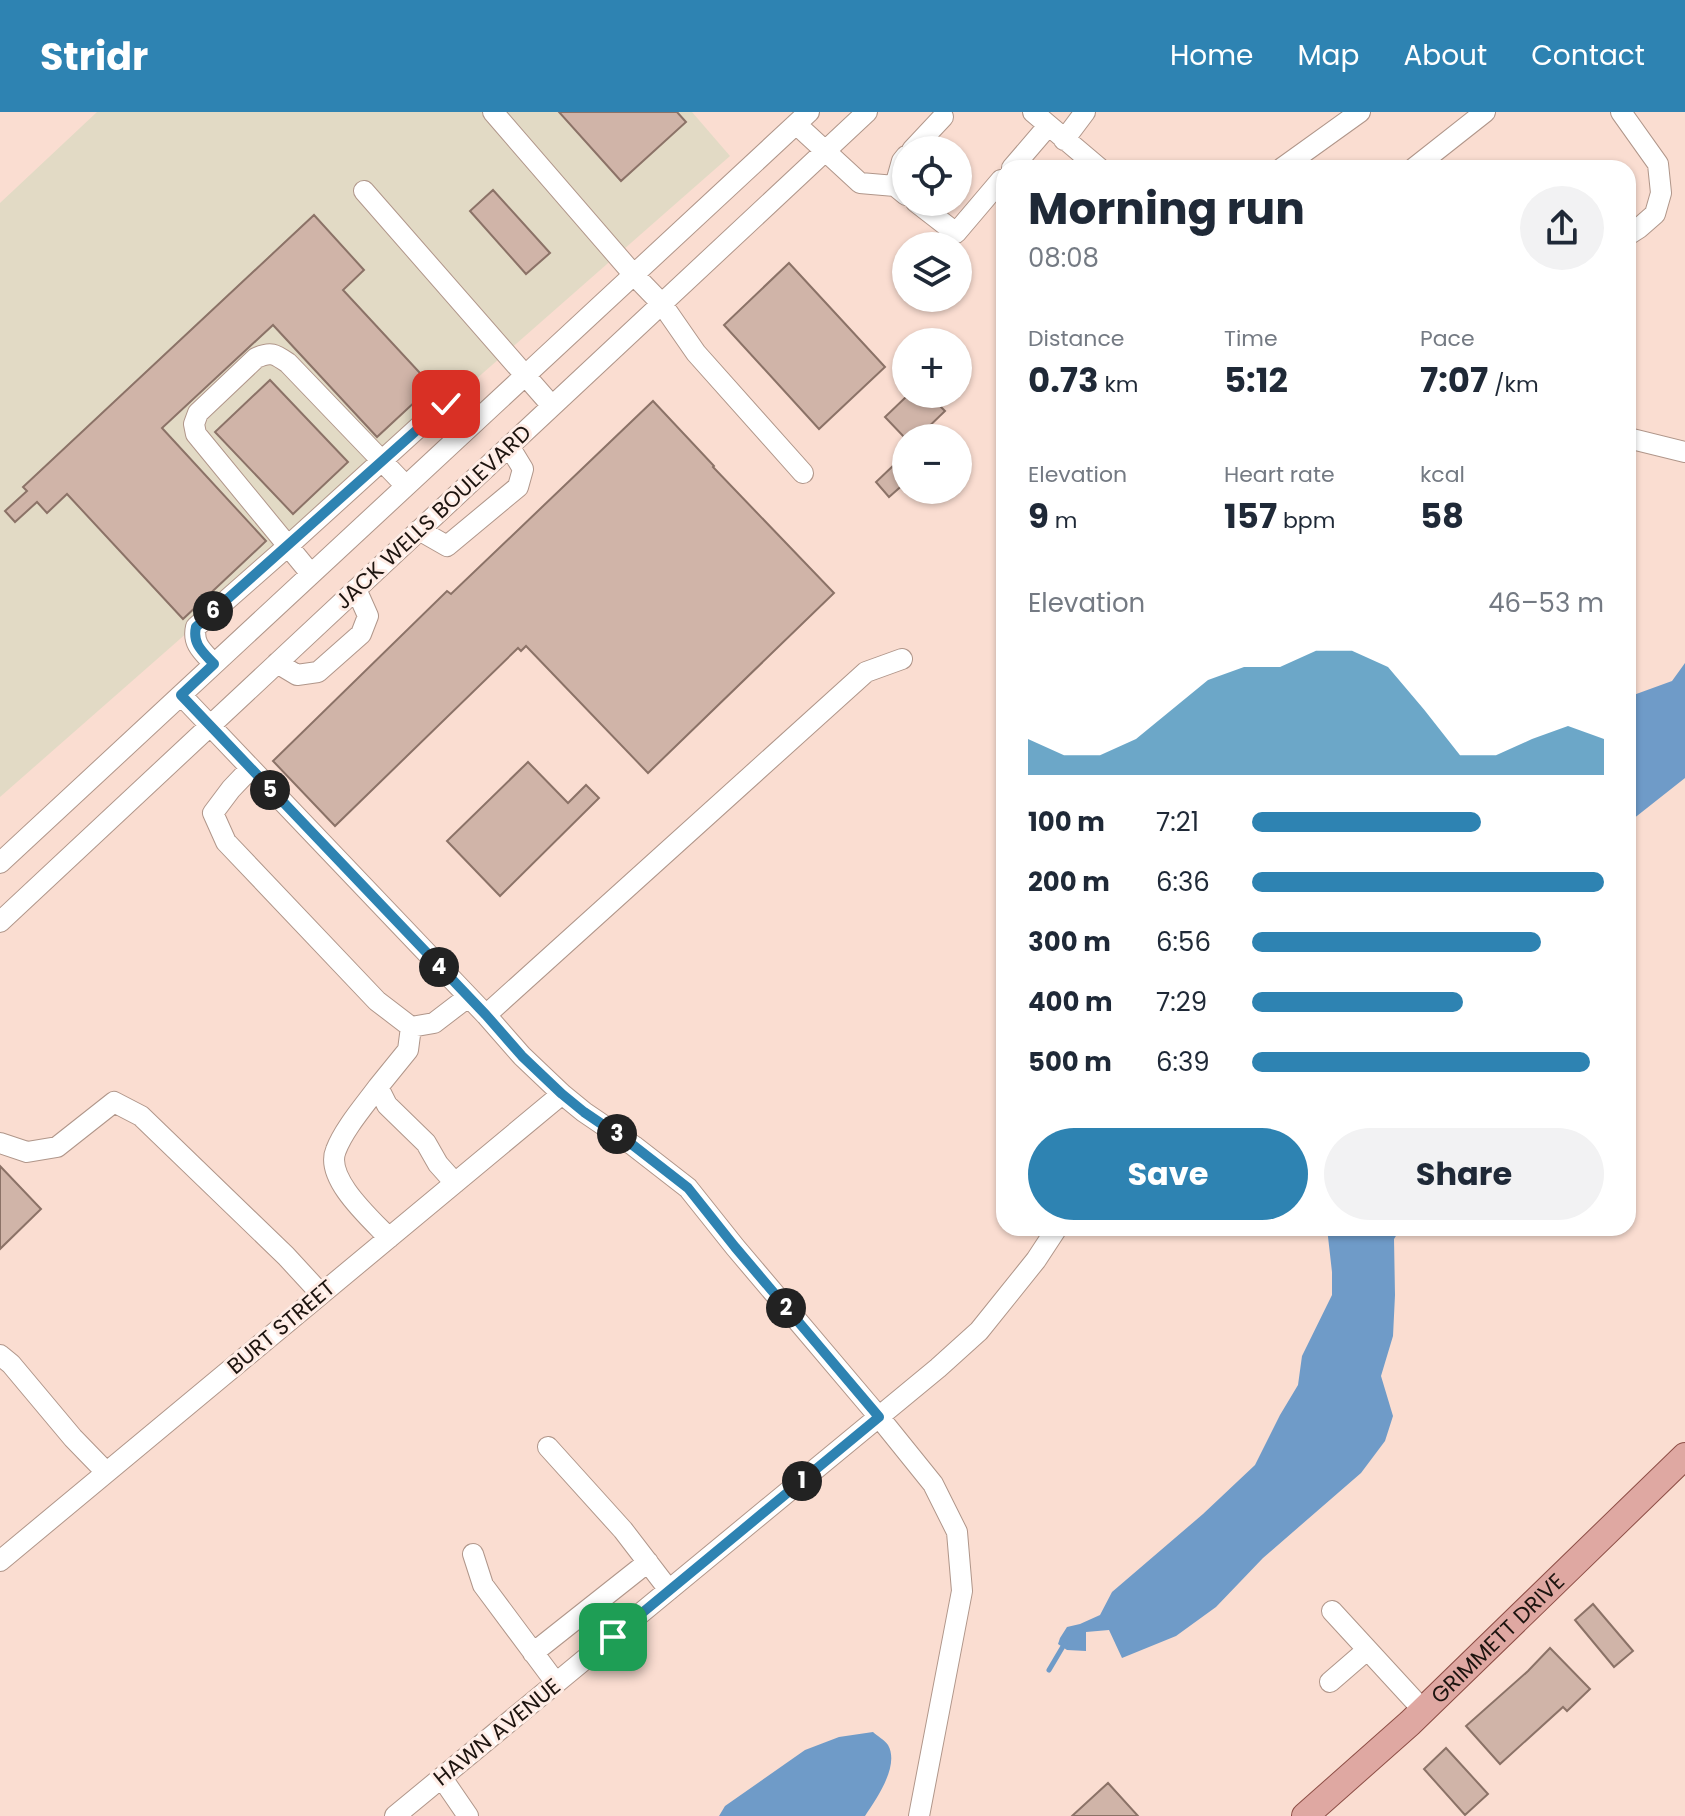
<!DOCTYPE html>
<html lang="en">
<head>
<meta charset="utf-8">
<style>
  body { margin:0; font-family:Poppins,sans-serif; background:#f2f2f3; color:#1f2937; height:100vh; display:flex; flex-direction:column; font-size:30px; white-space:nowrap }
  * { box-sizing:border-box; margin:0 }
  p { font-size:26px; color:#747a83 }
  .icon { flex:none; width:44px; height:44px; fill:none; stroke:currentColor; stroke-width:2; stroke-linecap:round; stroke-linejoin:round }
  .map { position:relative; flex:1; overflow:hidden }
  .sheet { position:absolute; left:996px; top:48px; width:640px; height:1076px; display:flex; flex-direction:column; background:#fff; border-radius:24px; box-shadow:0 2px 6px #0004 }
  .sheet>* { flex:none }
  .tools { position:absolute; left:892px; top:24px; display:grid; gap:16px }
  .tools a { display:grid; place-items:center; width:80px; height:80px; border-radius:50%; background:#fff; box-shadow:0 2px 6px #0004; font-size:40px }
  .pin { position:absolute; display:grid; place-items:center; width:68px; height:68px; color:#fff; margin:-34px; border-radius:16px; box-shadow:0 4px 12px #0006 }
  .km { position:absolute; width:40px; height:40px; margin:-20px; border-radius:50%; background:#222; color:#fff; font-size:22px; line-height:40px; text-align:center }
  .round { display:grid; place-items:center; flex:none; width:84px; height:84px; border-radius:42px; background:#f2f2f3 }
  .summary { display:flex; align-items:center; justify-content:space-between; height:136px; padding:0 32px }
  h1 { font-size:44px; font-weight:700; line-height:60px }
  .metrics { display:grid; grid-template-columns:repeat(3,1fr); gap:12px; height:136px; padding:8px 32px }
  .metrics div { display:grid; align-content:center }
  .metrics b { font-size:34px; font-weight:700 }
  .metrics small { font-size:22px; font-weight:400 }
  .metrics p { font-size:22px }
  .chart { height:224px; padding:16px 32px }
  .chart p { display:flex; justify-content:space-between }
  .chart svg { width:100%; height:144px; margin-top:8px; fill:#2e83b2; opacity:.7 }
  .action { display:flex; gap:16px; margin-top:auto; padding:16px 32px }
  .action a { flex:1; height:92px; border-radius:48px; background:#2e83b2; color:#fff; font-size:32px; font-weight:700; line-height:92px; text-align:center }
  .action a+a { background:#f2f2f3; color:#1f2937 }
  ul { padding:0 32px; list-style:none; font-size:26px }
  li { display:grid; grid-template-columns:128px 96px 1fr; align-items:center; height:60px }
  li i { height:20px; border-radius:10px; background:#2e83b2 }
  header { display:flex; align-items:center; gap:48px; box-sizing:border-box; height:112px; padding:0 40px; background:#2e83b2; color:#fff }
  header strong { font-size:38px }
  nav { display:flex; gap:44px; margin-inline-start:auto; font-size:28px }
  .map>svg:first-child { display:block }
  .industrial { fill:#e2dac5 }
  .water { fill:#6f9bc8 }
  .lines { fill:none; stroke-linecap:round; stroke-linejoin:round }
  .stream { stroke:#6f9bc8; stroke-width:5 }
  .building { fill:#d0b4a8; stroke:#8b7267; stroke-width:2 }
  .minor-casing { stroke:#b0968a; stroke-width:22 }
  .major-casing { stroke:#8d4e46; stroke-width:28 }
  .minor { stroke:#fff; stroke-width:20 }
  .major { stroke:#dfa8a2; stroke-width:26 }
  .route-casing { stroke:#fff; stroke-width:16 }
  .route { stroke:#2e83b2; stroke-width:10 }
  .labels { text-anchor:middle; dominant-baseline:central; stroke-width:6; stroke-linejoin:round; paint-order:stroke }
  .street-label { font-size:22px; fill:#1d140f; stroke:#ffede6 }
</style>
</head>
<body>
<header>
<strong>Stridr</strong>
<nav><a>Home</a><a>Map</a><a>About</a><a>Contact</a></nav>
</header>
<div class="map">
<svg width="1685" height="1704" viewBox="0 0 1685 1704">
  <rect width="100%" height="100%" fill="#faddd1"/>
  <!-- industrial -->
  <path class="industrial" d="M97,0H692L730,44L0,685V91Z"/>
  <!-- water -->
  <path class="water" d="M1685,551V666L1628,711V585L1672,569Z
    M1327,1116H1401L1394,1127L1395,1183L1393,1224L1381,1264L1393,1304L1385,1329L1361,1361L1263,1446L1216,1495L1176,1524L1122,1546L1109,1518L1086,1520V1539L1067,1538L1058,1532L1060,1526L1067,1515L1080,1512L1100,1503L1112,1480L1203,1402L1255,1353L1280,1303L1298,1273L1302,1244L1332,1183V1160Z
    M873,1620C877,1624 885,1628 888,1633C900,1654 876,1687 865,1704H719L725,1694L805,1638L839,1625Z"/>
  <g class="lines">
    <!-- stream -->
    <path class="stream" d="M1049,1558L1065,1531"/>
  </g>
  <!-- building -->
  <path class="building" d="M559,0H677L686,10L621,69Z
    M493,78L550,141L526,162L470,99Z
    M314,103L364,158L343,178L432,274L377,325L273,213L247,237L162,316L266,429L183,507L67,382L47,401L37,390L15,410L5,399L27,379L23,375Z
    M789,151L885,255L819,317L724,213Z
    M270,268L348,350L293,402L215,320Z
    M909,282H928L945,299L917,326H905L885,305Z
    M653,289L714,354L713,355L834,481L648,661L526,534L521,539L518,536L335,714L273,649L447,479L451,482Z
    M895,352L906,364V370L889,385L876,370Z
    M528,650L568,691L586,673L599,686L500,784L447,729Z
    M0,1054L41,1097L0,1137Z
    M1593,1492L1633,1539L1614,1555L1575,1508Z
    M1550,1536L1590,1577L1567,1599L1563,1595L1500,1652L1466,1614L1528,1559Z
    M1446,1636L1488,1682L1465,1703L1424,1657Z
    M1108,1671L1138,1704H1072Z"/>
  <g class="lines">
    <!-- minor casing -->
    <g class="minor-casing">
      <path id="minor" d="M493,0L634,163L662,192L696,241L803,361
        M1033,0L1099,56
        M1621,0L1658,52L1661,81L1655,102L1639,116L1628,123
        M796,12L860,71L895,74L906,83
        M1064,28L1085,0
        M912,38L943,5
        M1012,56L1048,14
        M1282,56L1360,0
        M1414,56L1485,0
        M895,74L902,49L906,44
        M364,79L552,294
        M916,90L956,121L1001,68
        M1628,326L1685,340
        M419,418L447,434L518,375L523,357L509,334
        M311,462L196,322L194,312L198,301L256,246C271,239 275,242 288,251L406,374
        M277,551L297,563L318,560L361,522L368,504L356,477
        M214,552C203,540 192,532 196,515L288,434L442,294C457,286 465,299 476,309
        M181,583L486,903L522,944L562,982L584,1000L634,1034L688,1076L735,1135L879,1305L933,1372L957,1420L962,1479L919,1704
        M250,657L231,677L213,701L226,730L377,889L411,915L434,911L468,885
        M0,751L809,0
        M0,810L867,0
        M486,903L866,560L902,547
        M411,915L408,938L378,975L387,993L426,1031L438,1052L455,1071
        M378,975C364,994 344,1017 336,1038C324,1066 371,1107 389,1126
        M0,1031L27,1040L57,1035L114,990L141,1004L286,1144L321,1182
        M0,1243L11,1252L73,1326L106,1360
        M548,1335L623,1418L669,1478
        M473,1442L483,1473L556,1571
        M0,1449L562,982
        M1332,1499L1423,1598
        M533,1541L648,1450
        M1330,1570L1367,1538
        M442,1666L468,1704
        M395,1704L938,1256L979,1219L1036,1148L1057,1116"/>
    </g>
    <!-- major casing -->
    <g class="major-casing">
      <g id="major">
        <path id="s1" d="M1305,1704L1410,1611L1685,1344"/>
      </g>
    </g>
    <!-- minor -->
    <use href="#minor" class="minor"/>
    <!-- major -->
    <use href="#major" class="major"/>
  </g>
  <g class="lines">
    <!-- route casing -->
    <g class="route-casing">
      <path id="route" d="M446,292L196,515C192,532 203,540 214,552L181,583L486,903L522,944L562,982L584,1000L634,1034L688,1076L735,1135L879,1305L613,1525"/>
    </g>
    <!-- route -->
    <use href="#route" class="route"/>
  </g>
  <g class="labels">
    <!-- street labels -->
    <g class="street-label">
      <text transform="translate(433 405) rotate(-43)">JACK WELLS BOULEVARD</text>
      <text transform="translate(281 1215) rotate(-40)">BURT STREET</text>
      <text stroke="none"><textPath href="#s1" startOffset="262">GRIMMETT DRIVE</textPath></text>
      <text transform="translate(497 1620) rotate(-39)">HAWN AVENUE</text>
    </g>
  </g>
</svg>
<div class="tools">
<a><svg class="icon" aria-label="locate" viewBox="0 0 24 24"><circle cx="12" cy="12" r="6"/><path d="M12 2v4M12 18v4M2 12h4M18 12h4"/></svg></a>
<a><svg class="icon" aria-label="layers" viewBox="0 0 24 24"><path d="M12 4l9 5-9 5-9-5zM3 14l9 5 9-5"/></svg></a>
<a>+</a>
<a>−</a>
</div>
<div class="pin" style="left:613px;top:1525px;background:#1e9e55"><svg class="icon" aria-label="arrive" viewBox="0 0 24 24"><path d="M6 21V4h12l-3 4 3 4H6"/></svg></div>
<div class="pin" style="left:446px;top:292px;background:#d93025"><svg class="icon" aria-label="check" viewBox="0 0 24 24"><path d="M5 12l5 5 9-10"/></svg></div>
<b class="km" style="left:802px;top:1369px">1</b>
<b class="km" style="left:786px;top:1196px">2</b>
<b class="km" style="left:617px;top:1022px">3</b>
<b class="km" style="left:439px;top:855px">4</b>
<b class="km" style="left:270px;top:678px">5</b>
<b class="km" style="left:213px;top:499px">6</b>
<section class="sheet">
<div class="summary"><div><h1>Morning run</h1><p>08:08</p></div><a class="round"><svg class="icon" aria-label="share" viewBox="0 0 24 24"><path d="M12 15V3M7 8l5-5 5 5M5 13v7h14v-7"/></svg></a></div>
<div class="metrics">
<div><p>Distance</p><b>0.73<small> km</small></b></div>
<div><p>Time</p><b>5:12</b></div>
<div><p>Pace</p><b>7:07<small> /km</small></b></div>
</div>
<div class="metrics">
<div><p>Elevation</p><b>9<small> m</small></b></div>
<div><p>Heart rate</p><b>157<small> bpm</small></b></div>
<div><p>kcal</p><b>58</b></div>
</div>
<div class="chart"><p><span>Elevation</span>46–53 m</p>
<svg viewBox="0 0 160 44" preserveAspectRatio="none"><path d="M0 44V33L10 38L20 38L30 33L40 24L50 15L60 11L70 11L80 6L90 6L100 11L110 24L120 38L130 38L140 33L150 29L160 33V44z"/></svg>
</div>
<ul>
<li><b>100 m</b>7:21<i style="width:65%"></i></li>
<li><b>200 m</b>6:36<i style="width:100%"></i></li>
<li><b>300 m</b>6:56<i style="width:82%"></i></li>
<li><b>400 m</b>7:29<i style="width:60%"></i></li>
<li><b>500 m</b>6:39<i style="width:96%"></i></li>
</ul>
<div class="action"><a>Save</a><a>Share</a></div>
</section>
</div>
</body>
</html>
